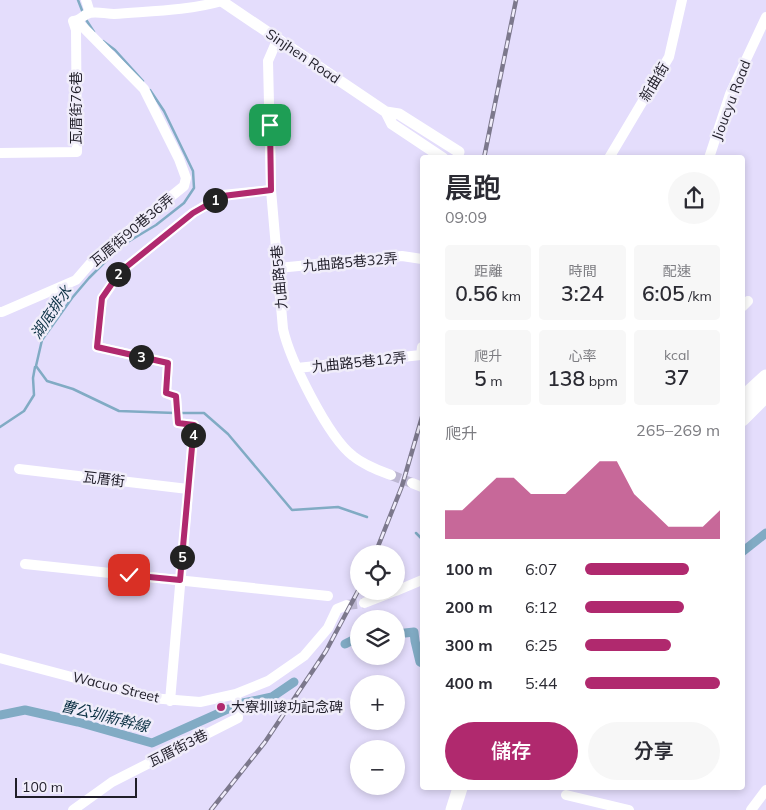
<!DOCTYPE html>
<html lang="zh-TW">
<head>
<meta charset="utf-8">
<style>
  body { margin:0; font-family:Mulish,"Noto Sans TC",sans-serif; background:#f7f7f7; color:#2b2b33; height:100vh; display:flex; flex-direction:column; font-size:19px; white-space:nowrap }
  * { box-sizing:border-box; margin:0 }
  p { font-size:16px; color:#7c7c81 }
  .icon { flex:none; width:28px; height:28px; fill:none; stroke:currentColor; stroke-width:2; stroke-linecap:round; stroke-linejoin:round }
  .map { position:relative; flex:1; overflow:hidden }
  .panel { position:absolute; left:420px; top:155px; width:325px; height:635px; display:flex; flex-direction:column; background:#fff; border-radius:5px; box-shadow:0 2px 8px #0003 }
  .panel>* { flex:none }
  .fabs { position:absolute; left:350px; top:545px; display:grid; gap:10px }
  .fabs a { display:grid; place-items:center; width:55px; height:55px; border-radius:50%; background:#fff; box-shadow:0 2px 8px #0003; font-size:25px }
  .scale { position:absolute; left:15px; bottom:12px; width:122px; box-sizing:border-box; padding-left:5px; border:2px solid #201e29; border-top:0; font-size:14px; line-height:18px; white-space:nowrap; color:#201e29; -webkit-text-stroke:4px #f0edfa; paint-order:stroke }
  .pin { position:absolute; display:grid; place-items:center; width:42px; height:42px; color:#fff; margin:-21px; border-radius:10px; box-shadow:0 2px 8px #0006 }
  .km { position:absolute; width:25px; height:25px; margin:-12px; border-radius:50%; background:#222; color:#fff; font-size:14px; line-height:25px; text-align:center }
  .round { display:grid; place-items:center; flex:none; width:52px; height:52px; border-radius:26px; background:#f7f7f7 }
  .overview { display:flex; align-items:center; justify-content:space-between; height:85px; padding:0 25px }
  h1 { font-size:28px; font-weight:600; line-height:38px }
  .figures { display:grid; grid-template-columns:repeat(3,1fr); gap:8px; height:85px; padding:5px 25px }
  .figures div { display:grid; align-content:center; border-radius:5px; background:#f7f7f7; text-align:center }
  .figures b { font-size:21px; font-weight:600 }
  .figures small { font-size:14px; font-weight:400 }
  .figures p { font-size:14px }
  .chart { height:140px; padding:10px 25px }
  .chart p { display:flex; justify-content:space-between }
  .chart svg { width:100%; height:90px; margin-top:5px; fill:#b0296e; opacity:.7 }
  .primary-button { display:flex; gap:10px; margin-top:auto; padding:10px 25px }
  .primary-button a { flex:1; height:58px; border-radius:30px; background:#b0296e; color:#fff; font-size:20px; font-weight:600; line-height:58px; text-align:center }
  .primary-button a+a { background:#f7f7f7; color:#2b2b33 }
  ul { padding:0 25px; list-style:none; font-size:16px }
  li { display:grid; grid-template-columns:80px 60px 1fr; align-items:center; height:38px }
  li i { height:12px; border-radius:6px; background:#b0296e }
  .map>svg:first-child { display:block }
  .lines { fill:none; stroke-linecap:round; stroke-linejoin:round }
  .stream { stroke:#81abc4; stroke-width:2.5 }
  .canal { stroke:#81abc4; stroke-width:9 }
  .minor-tunnel { stroke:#bdb7d2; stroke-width:10; stroke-dasharray:10 5; stroke-linecap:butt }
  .minor { stroke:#fff; stroke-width:10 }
  .tertiary { stroke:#fff; stroke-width:11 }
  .primary { stroke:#fff; stroke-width:15 }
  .rail-casing { stroke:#7c788c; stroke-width:4.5 }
  .rail { stroke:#f0edfa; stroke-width:2.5; stroke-dasharray:8; stroke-linecap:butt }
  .route-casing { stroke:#fff; stroke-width:10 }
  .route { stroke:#b0296e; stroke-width:6 }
  .poi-dot { fill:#b0296e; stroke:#f0edfa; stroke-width:2 }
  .labels { text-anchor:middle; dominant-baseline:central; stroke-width:5; stroke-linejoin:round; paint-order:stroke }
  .street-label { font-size:14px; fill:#201e29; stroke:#f0edfa }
  .poi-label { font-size:14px; fill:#201e29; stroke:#f0edfa; text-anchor:start }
  .water-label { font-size:15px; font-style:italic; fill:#0c3144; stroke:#f0edfa }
</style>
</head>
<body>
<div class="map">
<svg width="766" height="810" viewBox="0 0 766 810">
  <rect width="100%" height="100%" fill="#e4ddfc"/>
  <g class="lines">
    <!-- stream -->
    <path class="stream" d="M78,0L83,13
      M85,18L94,32
      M103,41L115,50L143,81
      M150,90L164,111L193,171L194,188L184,203L156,225L121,246L89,278L72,298L42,340L36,366L47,381L73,389L119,411L175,413
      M181,413H204L228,434L292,510L338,507L367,517
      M0,427L24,411L34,395L33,378L35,367
      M416,533L422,539"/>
    <!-- canal -->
    <path class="canal" d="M742,552L766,533
      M396,634L414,632L415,641L420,662L422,663
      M345,644L359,637
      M243,703L272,697L294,682
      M0,715L25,710L78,722L152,743L228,709"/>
    <!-- minor-tunnel -->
    <path class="minor-tunnel" d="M391,475L412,483
      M347,605L364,603"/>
    <!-- minor -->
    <path class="minor" d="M86,0L90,13
      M278,38L268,61L271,190L283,329C290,360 328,437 353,456C364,465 378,470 391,475
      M0,153L77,152L76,30L73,21C80,21 84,14 90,13C97,11 106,14 114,14C150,11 187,11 222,1
      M609,158L669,57L682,0
      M709,158L730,94L766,17
      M278,268L402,256L422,259
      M742,307L748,301
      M0,312H2L76,280L95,258L184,186L186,178L179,159L144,89L77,21
      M297,368L421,355L422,347
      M19,469L188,489
      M412,483L422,487
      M25,564L328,596
      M396,591L422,580
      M364,603L395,591
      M0,658L151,698L200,702L236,694L268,681L304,656L328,628L337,609L347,605
      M170,701L194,425L178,423L176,397L166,393L168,363L97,347L102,299L120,272L193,213L223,195L271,190
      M566,795L629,810
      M73,810L112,782L238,718L236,694
      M751,810L766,790"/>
    <!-- tertiary -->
    <path class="tertiary" d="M220,0L386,112L399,114L459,152
      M386,112L392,124L443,158"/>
    <!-- primary -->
    <path class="primary" d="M742,399L766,377
      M742,419L766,395
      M453,810L460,788"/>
    <!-- rail casing -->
    <g class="rail-casing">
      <path id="rail" d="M484,158L516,0
        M375,554L402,486L422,417
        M211,810L265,742L326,651L359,589"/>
    </g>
    <!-- rail -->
    <use href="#rail" class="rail"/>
  </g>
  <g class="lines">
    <!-- route casing -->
    <g class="route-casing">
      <path id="route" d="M129,575L180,580L194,425L178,423L176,396L166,393L168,363L97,347L102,298L120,272L193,213L223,196L271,190L270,125"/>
    </g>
    <!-- route -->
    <use href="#route" class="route"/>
  </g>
  <!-- markers -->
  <circle class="poi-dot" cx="221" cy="707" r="5"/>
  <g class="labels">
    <!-- street labels -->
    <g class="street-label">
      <text transform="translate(303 56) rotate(34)">Sinjhen Road</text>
      <text transform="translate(654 82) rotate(-59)">新曲街</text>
      <text transform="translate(731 100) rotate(-69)">Jioucyu Road</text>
      <text transform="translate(76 108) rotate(-90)">瓦厝街76巷</text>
      <text transform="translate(132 230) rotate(-40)">瓦厝街90巷36弄</text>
      <text transform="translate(350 262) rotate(-5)">九曲路5巷32弄</text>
      <text transform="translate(279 277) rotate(-95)">九曲路5巷</text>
      <text transform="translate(359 362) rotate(-6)">九曲路5巷12弄</text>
      <text transform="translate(104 479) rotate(7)">瓦厝街</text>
      <text transform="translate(116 687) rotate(14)">Wacuo Street</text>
      <text transform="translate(178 748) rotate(-27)">瓦厝街3巷</text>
    </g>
    <!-- poi labels -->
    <g class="poi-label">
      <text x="231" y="707">大寮圳竣功記念碑</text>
    </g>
    <!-- water labels -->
    <g class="water-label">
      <text transform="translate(51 312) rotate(-56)">湖底排水</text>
      <text transform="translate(105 716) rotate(14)">曹公圳新幹線</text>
    </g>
  </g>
</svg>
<div class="fabs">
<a><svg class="icon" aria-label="locate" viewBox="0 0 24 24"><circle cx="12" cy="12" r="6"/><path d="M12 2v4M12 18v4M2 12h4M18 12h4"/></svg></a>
<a><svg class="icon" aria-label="layers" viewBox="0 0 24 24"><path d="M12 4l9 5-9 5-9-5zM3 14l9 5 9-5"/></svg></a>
<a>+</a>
<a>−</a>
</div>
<div class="scale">100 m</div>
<div class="pin" style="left:270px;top:125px;background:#1e9e55"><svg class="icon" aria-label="arrive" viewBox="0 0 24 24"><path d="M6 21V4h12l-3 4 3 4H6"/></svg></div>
<div class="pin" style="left:129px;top:575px;background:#d93025"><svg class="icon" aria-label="check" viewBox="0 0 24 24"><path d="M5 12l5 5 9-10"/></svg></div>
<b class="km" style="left:215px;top:200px">1</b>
<b class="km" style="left:118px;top:274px">2</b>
<b class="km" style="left:141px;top:357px">3</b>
<b class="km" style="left:193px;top:435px">4</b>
<b class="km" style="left:182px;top:557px">5</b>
<section class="panel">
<div class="overview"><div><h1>晨跑</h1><p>09:09</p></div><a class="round"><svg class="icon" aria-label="share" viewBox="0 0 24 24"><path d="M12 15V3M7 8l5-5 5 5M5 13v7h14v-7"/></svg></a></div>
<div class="figures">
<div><p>距離</p><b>0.56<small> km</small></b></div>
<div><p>時間</p><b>3:24</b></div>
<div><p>配速</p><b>6:05<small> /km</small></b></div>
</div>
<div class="figures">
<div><p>爬升</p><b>5<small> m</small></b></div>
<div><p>心率</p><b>138<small> bpm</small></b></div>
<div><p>kcal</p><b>37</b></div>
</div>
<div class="chart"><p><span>爬升</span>265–269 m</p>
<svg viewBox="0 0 160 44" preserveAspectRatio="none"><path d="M0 44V30L10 30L20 22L30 14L40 14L50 22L60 22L70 22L80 14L90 6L100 6L110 22L120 30L130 38L140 38L150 38L160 30V44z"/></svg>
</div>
<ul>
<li><b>100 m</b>6:07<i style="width:77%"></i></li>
<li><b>200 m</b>6:12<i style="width:73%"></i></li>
<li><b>300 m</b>6:25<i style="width:64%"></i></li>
<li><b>400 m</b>5:44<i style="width:100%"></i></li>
</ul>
<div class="primary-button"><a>儲存</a><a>分享</a></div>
</section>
</div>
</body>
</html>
